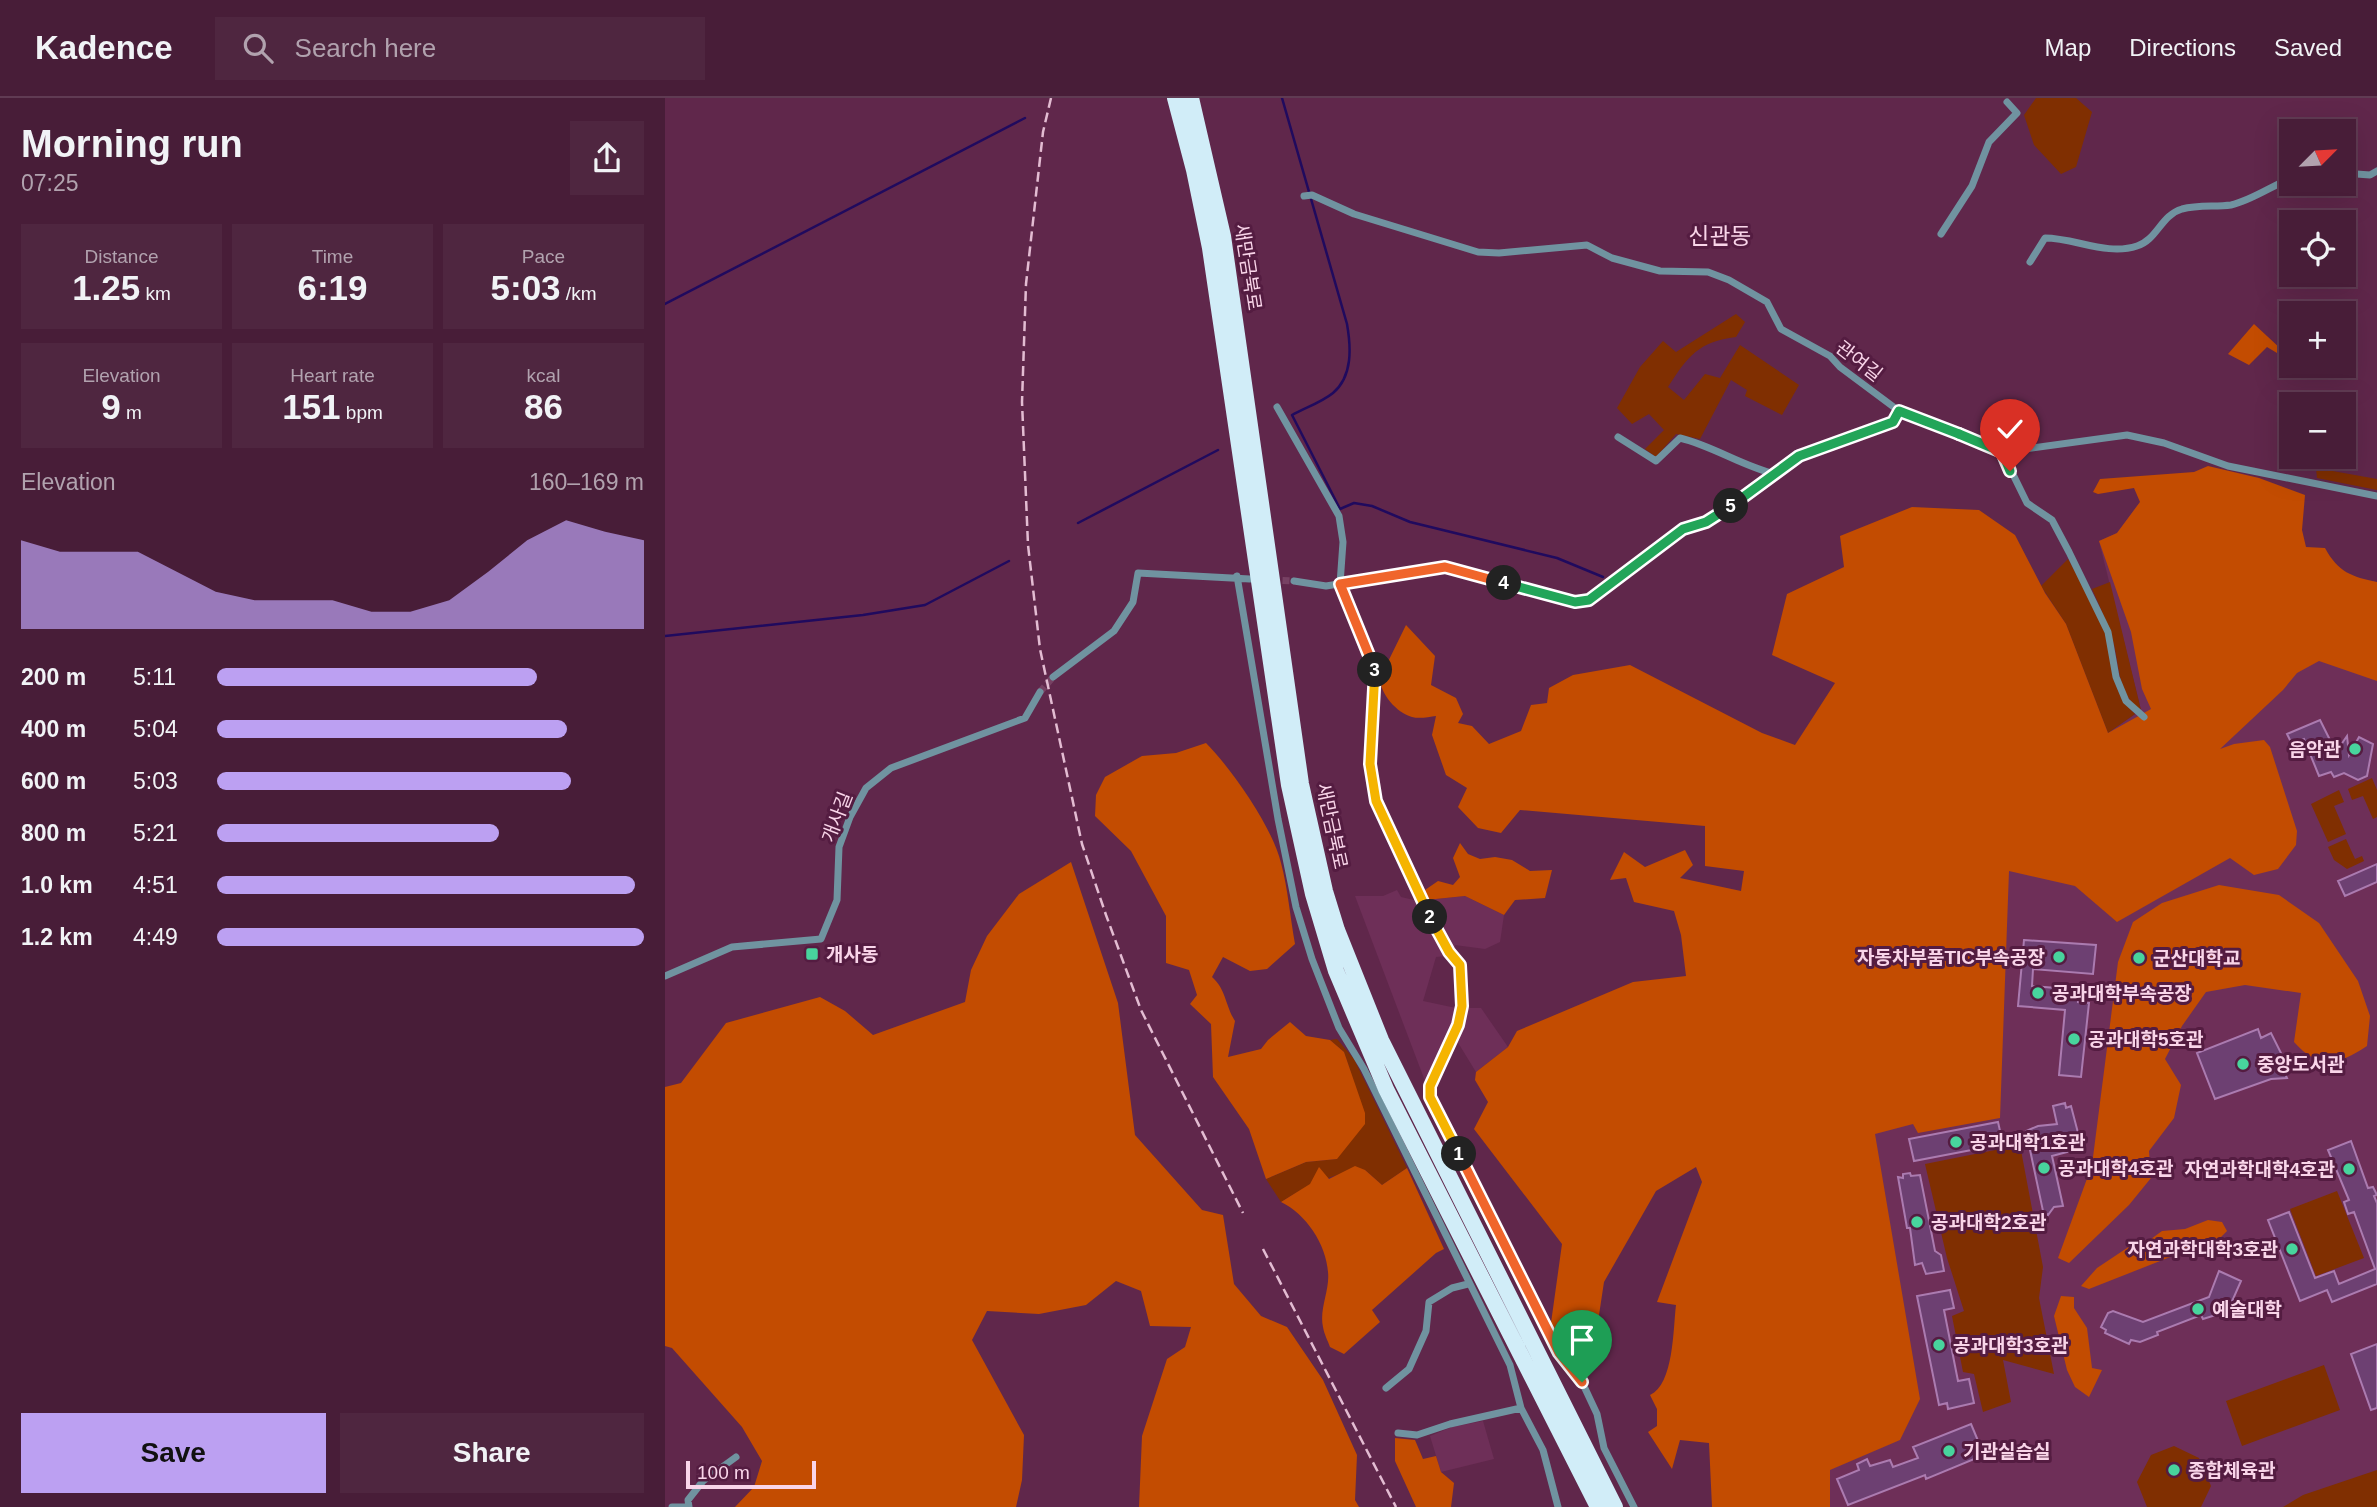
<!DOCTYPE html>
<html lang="en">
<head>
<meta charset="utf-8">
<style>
  body { margin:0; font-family:Arial,"Noto Sans KR",sans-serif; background:#4f2640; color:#f1f3f6; height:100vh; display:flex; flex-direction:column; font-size:26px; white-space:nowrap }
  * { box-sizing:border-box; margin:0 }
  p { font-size:23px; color:#b1a2ae }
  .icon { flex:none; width:38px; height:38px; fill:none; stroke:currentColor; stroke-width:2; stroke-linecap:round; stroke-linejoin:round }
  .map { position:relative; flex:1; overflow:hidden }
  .side { display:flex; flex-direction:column; background:#481d38; width:665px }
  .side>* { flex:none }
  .needle { width:46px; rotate:66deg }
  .controls { position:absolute; left:1614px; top:21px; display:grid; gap:14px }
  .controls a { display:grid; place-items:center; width:77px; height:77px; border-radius:0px; background:#481d38; box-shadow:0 7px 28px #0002,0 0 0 2px #603b53; font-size:35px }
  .scale { position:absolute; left:21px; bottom:18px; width:130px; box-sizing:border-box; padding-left:7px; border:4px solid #f9d5e9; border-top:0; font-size:19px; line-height:24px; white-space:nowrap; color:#f9d5e9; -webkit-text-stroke:5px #541c41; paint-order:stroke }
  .pin { position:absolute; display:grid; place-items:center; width:60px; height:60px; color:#fff; margin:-72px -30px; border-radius:50% 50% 50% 0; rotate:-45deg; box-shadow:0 0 7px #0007 }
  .pin .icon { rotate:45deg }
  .km { position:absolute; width:35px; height:35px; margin:-18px; border-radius:50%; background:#222; color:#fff; font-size:19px; line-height:35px; text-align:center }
  .round { display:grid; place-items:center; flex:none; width:74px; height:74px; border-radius:0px; background:#4f2640 }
  .headline { display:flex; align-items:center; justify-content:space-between; height:119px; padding:0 21px }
  h1 { font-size:38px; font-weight:700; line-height:52px }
  .stats { display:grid; grid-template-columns:repeat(3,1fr); gap:10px; height:119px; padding:7px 21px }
  .stats div { display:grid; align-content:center; border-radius:0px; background:#4f2640; text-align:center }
  .stats b { font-size:35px; font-weight:700 }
  .stats small { font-size:19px; font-weight:400 }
  .stats p { font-size:19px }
  .chart { height:196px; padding:14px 21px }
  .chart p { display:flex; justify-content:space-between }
  .chart svg { width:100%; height:126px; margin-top:7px; fill:#bca0f2; opacity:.7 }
  .action { display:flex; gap:14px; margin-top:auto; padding:14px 21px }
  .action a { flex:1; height:80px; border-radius:0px; background:#bca0f2; color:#111; font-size:28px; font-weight:700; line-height:80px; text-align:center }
  .action a+a { background:#4f2640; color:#f1f3f6 }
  ul { padding:0 21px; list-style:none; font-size:23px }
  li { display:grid; grid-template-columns:112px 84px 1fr; align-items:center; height:52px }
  li i { height:18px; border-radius:9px; background:#bca0f2 }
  header { display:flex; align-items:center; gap:42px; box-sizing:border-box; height:98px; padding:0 35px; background:#481d38; border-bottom:2px solid #603b53 }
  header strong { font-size:33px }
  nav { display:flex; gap:38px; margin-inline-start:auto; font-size:24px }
  .search { width:490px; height:63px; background:#4f2640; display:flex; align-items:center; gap:18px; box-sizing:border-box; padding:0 24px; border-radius:0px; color:#b1a2ae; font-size:26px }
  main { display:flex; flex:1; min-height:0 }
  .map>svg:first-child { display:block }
  .built { fill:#6e2f58 }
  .green { fill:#802f01 }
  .forest { fill:#c34c01 }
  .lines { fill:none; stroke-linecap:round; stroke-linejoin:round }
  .stream { stroke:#200a5e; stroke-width:2.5 }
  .building { fill:#6d4072; stroke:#ab7bb0; stroke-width:2 }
  .minor-tunnel { stroke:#774163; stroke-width:7; stroke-dasharray:7 3.5; stroke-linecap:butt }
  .minor { stroke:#7093a0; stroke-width:7 }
  .trunk { stroke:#d1edf8; stroke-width:16 }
  .rail { stroke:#e3bcd2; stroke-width:2.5; stroke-dasharray:10 5; stroke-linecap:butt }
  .split-1-casing { stroke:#fff; stroke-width:14 }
  .split-2-casing { stroke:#fff; stroke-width:14 }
  .split-3-casing { stroke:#fff; stroke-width:14 }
  .split-4-casing { stroke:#fff; stroke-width:14 }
  .split-5-casing { stroke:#fff; stroke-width:14 }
  .split-6-casing { stroke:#fff; stroke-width:14 }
  .split-7-casing { stroke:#fff; stroke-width:14 }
  .split-1 { stroke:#f0652b; stroke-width:9 }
  .split-2 { stroke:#f5b400; stroke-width:9 }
  .split-3 { stroke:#f5b400; stroke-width:9 }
  .split-4 { stroke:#f0652b; stroke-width:9 }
  .split-5 { stroke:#22a559; stroke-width:9 }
  .split-6 { stroke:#22a559; stroke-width:9 }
  .split-7 { stroke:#22a559; stroke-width:9 }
  .poi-dot { fill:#48d49d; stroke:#541c41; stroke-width:2.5 }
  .labels { text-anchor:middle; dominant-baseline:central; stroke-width:6; stroke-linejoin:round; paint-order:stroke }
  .street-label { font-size:19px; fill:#f9d5e9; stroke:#541c41 }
  .poi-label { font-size:19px; font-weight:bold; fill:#f9d5e9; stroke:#541c41; text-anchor:start }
  .quarter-label { font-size:23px; fill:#f9d5e9; stroke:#541c41 }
</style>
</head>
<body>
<header>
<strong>Kadence</strong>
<div class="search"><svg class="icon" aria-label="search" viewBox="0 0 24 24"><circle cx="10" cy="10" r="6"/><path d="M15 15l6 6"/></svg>Search here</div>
<nav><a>Map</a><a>Directions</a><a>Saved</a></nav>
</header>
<main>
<section class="side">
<div class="headline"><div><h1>Morning run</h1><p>07:25</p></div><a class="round"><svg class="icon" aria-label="share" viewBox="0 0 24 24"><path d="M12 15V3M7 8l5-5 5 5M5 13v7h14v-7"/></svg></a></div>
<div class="stats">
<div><p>Distance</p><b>1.25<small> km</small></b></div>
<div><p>Time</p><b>6:19</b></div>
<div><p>Pace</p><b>5:03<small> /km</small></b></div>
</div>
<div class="stats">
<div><p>Elevation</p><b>9<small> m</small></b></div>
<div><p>Heart rate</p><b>151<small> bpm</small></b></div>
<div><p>kcal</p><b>86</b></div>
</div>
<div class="chart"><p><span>Elevation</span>160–169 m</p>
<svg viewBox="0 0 160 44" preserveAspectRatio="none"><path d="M0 44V13L10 17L20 17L30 17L40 24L50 31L60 34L70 34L80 34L90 38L100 38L110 34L120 24L130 13L140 6L150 10L160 13V44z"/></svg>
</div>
<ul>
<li><b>200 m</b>5:11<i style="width:75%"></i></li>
<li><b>400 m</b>5:04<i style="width:82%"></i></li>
<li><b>600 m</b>5:03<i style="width:83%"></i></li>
<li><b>800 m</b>5:21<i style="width:66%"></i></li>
<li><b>1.0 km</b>4:51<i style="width:98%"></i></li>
<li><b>1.2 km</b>4:49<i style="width:100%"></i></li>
</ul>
<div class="action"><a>Save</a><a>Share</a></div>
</section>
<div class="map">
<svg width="1712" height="1409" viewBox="0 0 1712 1409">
  <rect width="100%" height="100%" fill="#60274b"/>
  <!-- built -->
  <path class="built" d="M1475,404L1628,468L1712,484V1409H1156L1159,960L1443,635L1476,612L1434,443L1452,435Z
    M732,792L736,799L753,803L800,798L839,817L835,844L820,851L790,847L791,857L771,859L758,903L791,910H816L843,949L811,974L792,943L783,939L760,983L690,798H718Z
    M818,1323L829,1361L776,1374L765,1338L787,1329Z"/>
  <!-- green -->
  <path class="green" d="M1371,0H1411L1427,14L1411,69L1396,76L1369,47L1359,17Z
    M1071,216L1080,224L1071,239C1033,244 1023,258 1003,289L1019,302L1040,276L1055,280L1075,247L1134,287L1117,317L1080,298L1082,292L1066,282L1035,341L1011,336L991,359L980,351L999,332L984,316L967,326L952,310L975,269L998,243L1011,254Z
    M1651,370L1712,381V392L1652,380Z
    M1403,461C1417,487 1435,512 1442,541C1449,573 1445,591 1470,616L1443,635L1401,526L1376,488Z
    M1445,484L1476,612C1452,597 1455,567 1448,543C1442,525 1435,508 1427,491Z
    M1707,680L1712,692V719L1708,721L1698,698L1687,702L1683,691Z
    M1674,692L1679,704L1669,708L1681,736L1663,744L1646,706Z
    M1681,741L1690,761L1697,758L1699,763L1682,771L1669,762L1663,749Z
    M672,941L689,961L742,1070L717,1087L700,1072C669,1074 642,1088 616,1104L601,1081L641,1064L672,1061L686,975L679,954L665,942Z
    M1355,1047L1378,1169L1374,1200L1389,1276L1338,1262L1346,1304L1318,1314L1309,1276L1298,1274L1287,1218L1299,1213L1282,1160L1260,1066Z
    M1672,1093L1699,1160L1651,1178L1625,1111Z
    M1659,1267L1675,1312L1577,1348L1561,1303Z
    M1509,1348L1534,1360L1546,1388L1536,1409H1482L1472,1384L1486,1357Z
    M1712,1372V1409H1618L1638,1397Z"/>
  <!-- forest -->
  <path class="forest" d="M1589,226L1616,251L1612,255L1602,249L1584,267L1563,256Z
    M1543,368L1594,380L1640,397L1637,432L1641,449L1660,450C1673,474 1687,479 1712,484V583L1654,563L1632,575L1618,592L1555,651L1569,646L1599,642L1605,649L1632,733L1631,747L1613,771L1589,777L1565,760L1452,824L1410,788L1344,773L1335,1020L1253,1035L1248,1026L1210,1036L1255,1301L1235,1342L1165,1372V1409H1047L1044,1345L1015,1342L1007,1371L983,1334L992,1328V1311L985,1297C1009,1286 1008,1231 1011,1207L992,1204L1037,1084L1031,1069L991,1093L939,1184L929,1250L917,1275L886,1225L897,1146L809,1031L823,1004L810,982L811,974L843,949L852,933L968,884L1021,878L1016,837L1009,813L969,804L961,780L945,782L959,754L980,769L1020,752L1028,767L1015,780L1076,793L1079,773L1040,768V728L855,712L836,735L813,730L793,709L802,690L781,677L767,637L771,618C764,619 754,621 747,619C732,615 715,596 715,580L741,527L770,558L766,587L791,600L798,616L793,625L807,628L824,646L856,633L866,607L882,605L884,590L908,577L965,567L1097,635L1130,647L1170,585L1107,557L1122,496L1179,469L1175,438L1247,409L1314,412L1350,437L1380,495L1401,526L1443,635L1486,611L1477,591L1466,534L1434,443L1452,435L1475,404L1469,390L1433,396L1428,394L1435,381L1529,374Z
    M541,645C566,670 608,730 616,765C623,791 625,819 630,846L602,871L585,873L558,859L547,879C561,891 560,907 570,923L563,959L596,951L603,942L625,924L641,938L665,942L679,954L700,1015V1026L672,1061L641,1064L601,1081L584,1031L548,979L546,926L525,906L532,897L524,872L501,865V818L466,753L430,718L431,697L440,679L477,658L511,655Z
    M795,745L803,756L815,761L830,759L847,762L865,773L887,772L880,800L850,802L839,817L800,798L761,802L760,792L773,783L788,787L795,779L788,760Z
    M406,764L453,905L470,1037L537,1112L558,1117L569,1186L596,1218L622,1229L658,1282L692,1357L690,1402L694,1409H474L477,1338L502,1261L520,1249L526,1229L485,1228L476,1193L451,1183L421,1207L374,1216L322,1213L307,1242L359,1337L357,1382L351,1409H70L89,1389L97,1363L77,1329L7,1250L0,1248V989L16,985L61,925L155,899L180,913L208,937L300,904L306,872L322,838L354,796Z
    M1554,787L1614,797L1654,825L1693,883L1705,918L1702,948C1673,967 1654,972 1629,944L1636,895L1580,887L1541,894L1517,928L1500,961L1516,987L1509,1020L1484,1053L1486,1080L1464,1107L1404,1165L1393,1160L1427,1067L1453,864L1468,824L1497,805Z
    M690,1068L700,1072L717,1087L742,1070L779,1151L771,1155L707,1212L715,1224L679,1256L665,1249C663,1243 659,1236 658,1229C654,1211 665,1192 663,1174C661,1146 641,1116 616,1104L645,1086L654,1069L664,1081Z
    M1543,1122L1557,1124L1562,1133L1556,1139L1424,1191L1416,1188L1432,1170L1465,1148L1486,1141L1497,1133L1520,1131Z
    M1396,1198L1409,1199V1210L1422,1230L1427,1270L1437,1272L1424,1299L1410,1289L1402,1272L1389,1218Z
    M730,1340L750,1342L758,1361L771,1358L776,1374L789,1385L786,1409H751L730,1363Z"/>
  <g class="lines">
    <!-- stream -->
    <path class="stream" d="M617,0L682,226C686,249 688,278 668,295C657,304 640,310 627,317L675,411L689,405L707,408L745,424L892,460L938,479
      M0,206L360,20
      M413,425L553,352
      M0,538L198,517L260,507L344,463"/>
  </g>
  <!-- building -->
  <path class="building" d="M1655,622L1671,654L1682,638L1684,657L1694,639L1708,646L1702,678L1693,682L1679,675L1669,679L1666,674L1654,678L1639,641L1627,646L1622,636Z
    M1712,766V784L1680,798L1673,783Z
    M1359,842L1431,847L1428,876L1368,871L1367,888L1391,890L1390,899L1407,901L1408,891L1414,892L1413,904L1424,905L1416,979L1394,977L1400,912L1353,908Z
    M1593,931L1596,940L1606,935L1620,963L1618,971L1622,980L1606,981L1550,1001L1532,955Z
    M1400,1005L1401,1010L1406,1008L1417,1050L1387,1058L1398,1108L1389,1109L1383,1117L1378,1113L1361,1033L1373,1028L1392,1026L1388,1008Z
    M1333,1024L1338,1046L1249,1063L1244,1041Z
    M1686,1043L1703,1090L1708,1089L1712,1097L1709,1098L1712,1105V1186L1667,1204L1662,1192L1635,1203L1603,1122L1624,1114L1650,1180L1669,1173L1674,1186L1710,1171L1689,1114L1683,1116L1679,1104L1684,1102L1663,1052Z
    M1245,1075L1246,1078L1255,1077L1270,1153L1276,1157L1279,1173L1261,1176L1257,1165L1250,1167L1245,1130H1242L1233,1079L1238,1080V1076Z
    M1554,1173L1576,1183L1565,1208L1558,1207L1549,1213L1551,1217L1538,1221L1536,1217L1492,1234L1493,1237L1475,1244L1466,1242L1464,1246L1440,1235L1441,1232L1436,1229L1443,1215L1448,1213L1478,1224L1544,1199Z
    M1285,1192L1289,1210L1279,1212L1293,1283L1304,1281L1309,1305L1283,1311L1282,1305L1274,1307L1252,1198Z
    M1712,1246V1310L1706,1312L1686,1256Z
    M1306,1326L1319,1357L1261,1381L1260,1377L1183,1407L1172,1381L1194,1372L1192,1366L1202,1361L1205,1368L1225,1362L1228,1369L1253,1360L1248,1349Z"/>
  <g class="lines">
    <!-- minor-tunnel -->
    <path class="minor-tunnel" d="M607,482L629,483
      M375,594L388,579"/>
    <!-- minor -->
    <path class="minor" d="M1678,75L1705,77L1712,73
      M639,98L647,97L689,116L813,154L834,155L922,147L947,160L995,173L1043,174L1064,182L1102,204L1116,231L1165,258L1175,269L1234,313L1337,354L1462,337L1499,345L1563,368L1712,398
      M1276,136L1307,88L1324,44L1352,15L1342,4
      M1365,164L1380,140C1410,140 1442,158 1472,148C1492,142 1496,117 1517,111C1533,107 1550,109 1566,107C1585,103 1607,88 1626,80
      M612,309L674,418L678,444L675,486L709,567L711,589L705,666L711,703L773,837L795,867L797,908L793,927L765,988V999L894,1255L917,1284L932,1316L939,1350L969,1409
      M953,339L991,363L1015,340C1048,348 1077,368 1110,376
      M1337,354L1362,405L1387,422L1404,454L1443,534L1451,579L1461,603L1479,619
      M572,478L613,721L631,809L647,861L674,930L699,971L845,1267L856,1310L878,1352L893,1409
      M629,483L661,488L780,469L910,504L924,502L995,447L1018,431L1041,424L1134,358L1228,324L1234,313
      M388,579L449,533L468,504L473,475L585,481
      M0,878L67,849L156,841L172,802L174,749L185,719L201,690L226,670L360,620L375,594
      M721,1290L744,1271L761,1233L764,1204L787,1190L803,1186
      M733,1335L752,1337L785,1326L856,1310
      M7,1409H24
      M24,1409L23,1402L38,1383L71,1359"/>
    <!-- trunk -->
    <path class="trunk" d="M510,0L529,72L545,150L624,687L648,796L671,873L721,991L933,1409
      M526,0L558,138L636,686L660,793L672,832L716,942L950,1409"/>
    <!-- rail -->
    <path class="rail" d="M386,0L378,34L361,186L357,304L363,447L375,551L417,746L441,817L476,912L578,1115
      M598,1151L731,1409"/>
  </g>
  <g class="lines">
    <!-- split-1 casing -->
    <g class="split-1-casing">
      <path id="split-1" d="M794,1056L894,1255L917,1284"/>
    </g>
    <!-- split-2 casing -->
    <g class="split-2-casing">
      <path id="split-2" d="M765,819L784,854L795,867L797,908L793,927L765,988V999L794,1056"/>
    </g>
    <!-- split-3 casing -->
    <g class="split-3-casing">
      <path id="split-3" d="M710,572L705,666L711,703L765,819"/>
    </g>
    <!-- split-4 casing -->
    <g class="split-4-casing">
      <path id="split-4" d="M710,572L675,486L780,469L839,485"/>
    </g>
    <!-- split-5 casing -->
    <g class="split-5-casing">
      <path id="split-5" d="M839,485L910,504L924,502L1018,431L1041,424L1066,408"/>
    </g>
    <!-- split-6 casing -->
    <g class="split-6-casing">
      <path id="split-6" d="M1066,408L1134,358L1228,324L1234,313L1294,336"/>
    </g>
    <!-- split-7 casing -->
    <g class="split-7-casing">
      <path id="split-7" d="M1294,336L1337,354L1345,373"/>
    </g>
    <!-- split-1 -->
    <use href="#split-1" class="split-1"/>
    <!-- split-2 -->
    <use href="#split-2" class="split-2"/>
    <!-- split-3 -->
    <use href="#split-3" class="split-3"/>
    <!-- split-4 -->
    <use href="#split-4" class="split-4"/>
    <!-- split-5 -->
    <use href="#split-5" class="split-5"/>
    <!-- split-6 -->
    <use href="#split-6" class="split-6"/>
    <!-- split-7 -->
    <use href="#split-7" class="split-7"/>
  </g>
  <!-- markers -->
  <g class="poi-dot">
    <circle cx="1690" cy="651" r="7"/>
    <rect x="140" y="849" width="14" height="14" rx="3.5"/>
    <circle cx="1394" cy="859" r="7"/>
    <circle cx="1474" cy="860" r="7"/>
    <circle cx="1373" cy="895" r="7"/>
    <circle cx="1409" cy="941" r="7"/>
    <circle cx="1578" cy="966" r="7"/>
    <circle cx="1291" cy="1044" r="7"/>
    <circle cx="1379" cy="1070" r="7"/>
    <circle cx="1684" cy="1071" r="7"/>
    <circle cx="1252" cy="1124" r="7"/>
    <circle cx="1627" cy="1151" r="7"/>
    <circle cx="1533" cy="1211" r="7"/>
    <circle cx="1274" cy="1247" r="7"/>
    <circle cx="1284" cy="1353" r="7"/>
    <circle cx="1509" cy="1372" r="7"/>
  </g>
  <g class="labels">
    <!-- street labels -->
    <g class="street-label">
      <text transform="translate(583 169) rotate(81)">새만금북로</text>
      <text transform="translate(1194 263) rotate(38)">관여길</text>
      <text transform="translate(172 719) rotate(-69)">개사길</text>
      <text transform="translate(667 728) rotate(78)">새만금북로</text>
    </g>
    <!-- poi labels -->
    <g class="poi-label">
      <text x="1676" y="651" text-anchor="end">음악관</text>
      <text x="161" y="856">개사동</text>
      <text x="1380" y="859" text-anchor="end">자동차부품TIC부속공장</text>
      <text x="1488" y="860">군산대학교</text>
      <text x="1387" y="895">공과대학부속공장</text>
      <text x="1423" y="941">공과대학5호관</text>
      <text x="1592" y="966">중앙도서관</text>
      <text x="1305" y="1044">공과대학1호관</text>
      <text x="1393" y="1070">공과대학4호관</text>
      <text x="1670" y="1071" text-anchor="end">자연과학대학4호관</text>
      <text x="1266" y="1124">공과대학2호관</text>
      <text x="1613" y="1151" text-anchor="end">자연과학대학3호관</text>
      <text x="1547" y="1211">예술대학</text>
      <text x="1288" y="1247">공과대학3호관</text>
      <text x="1298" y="1353">기관실습실</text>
      <text x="1523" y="1372">종합체육관</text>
    </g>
    <!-- quarter labels -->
    <g class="quarter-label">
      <text x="1055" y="138">신관동</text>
    </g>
  </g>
</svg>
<div class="controls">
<a><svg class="needle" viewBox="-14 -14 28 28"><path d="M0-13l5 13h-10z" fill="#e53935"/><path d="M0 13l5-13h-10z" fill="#b1a2ae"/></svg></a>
<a><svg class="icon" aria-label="locate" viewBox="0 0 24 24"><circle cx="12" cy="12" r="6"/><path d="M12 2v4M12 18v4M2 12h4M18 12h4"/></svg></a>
<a>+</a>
<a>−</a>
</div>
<div class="scale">100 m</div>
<div class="pin" style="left:917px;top:1284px;background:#1e9e55"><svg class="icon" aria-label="arrive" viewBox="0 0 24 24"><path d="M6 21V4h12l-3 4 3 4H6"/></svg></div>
<div class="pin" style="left:1345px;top:373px;background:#d93025"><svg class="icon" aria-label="check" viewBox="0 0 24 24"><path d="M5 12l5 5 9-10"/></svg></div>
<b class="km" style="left:794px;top:1056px">1</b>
<b class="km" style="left:765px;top:819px">2</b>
<b class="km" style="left:710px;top:572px">3</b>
<b class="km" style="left:839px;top:485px">4</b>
<b class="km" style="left:1066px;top:408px">5</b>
</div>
</main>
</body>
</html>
